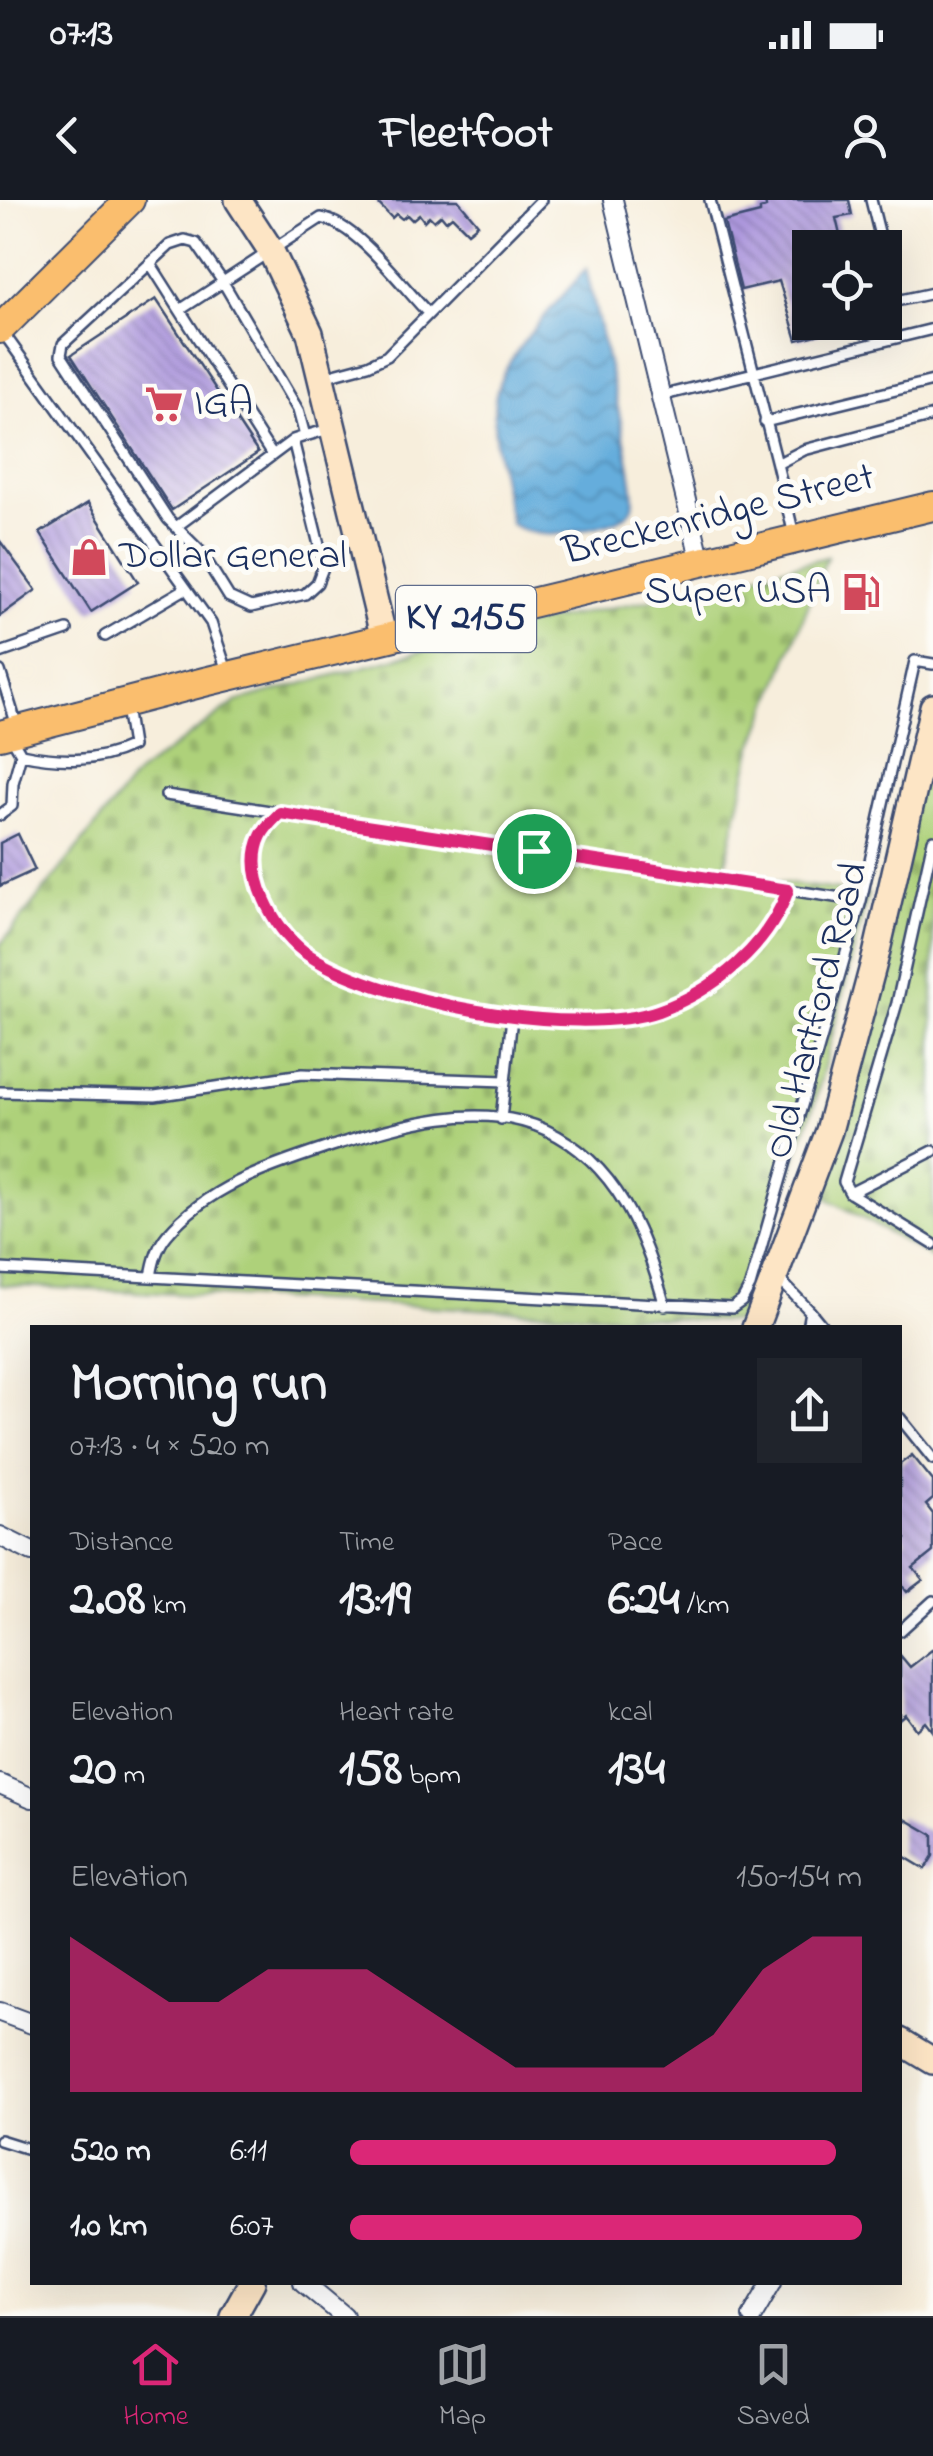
<!DOCTYPE html>
<html lang="en">
<head>
<meta charset="utf-8">
<style>
  body { margin:0; font-family:"Indie Flower",sans-serif; background:#20242c; color:#f1f3f6; height:100vh; display:flex; flex-direction:column; font-size:38px; white-space:nowrap }
  * { box-sizing:border-box; margin:0 }
  p { font-size:32px; color:#9ea1a6 }
  .icon { flex:none; width:55px; height:55px; fill:none; stroke:currentColor; stroke-width:2; stroke-linecap:round; stroke-linejoin:round }
  .map { position:relative; flex:1; overflow:hidden }
  .details { position:absolute; left:30px; top:1125px; width:872px; height:960px; display:flex; flex-direction:column; background:#171b24; border-radius:0px; box-shadow:0 10px 40px #0002 }
  .details>* { flex:none }
  .fabs { position:absolute; left:792px; top:30px; display:grid; gap:20px }
  .fabs a { display:grid; place-items:center; width:110px; height:110px; border-radius:0px; background:#171b24; box-shadow:0 10px 40px #0002; font-size:50px }
  .pin { position:absolute; display:grid; place-items:center; width:85px; height:85px; color:#fff; margin:-42px; border:5px solid #fff; border-radius:50%; box-shadow:0 2px 10px #0007 }
  .round { display:grid; place-items:center; flex:none; width:105px; height:105px; border-radius:0px; background:#20242c }
  .summary { display:flex; align-items:center; justify-content:space-between; height:170px; padding:0 40px }
  h1 { font-size:55px; font-weight:700; line-height:75px }
  .stats { display:grid; grid-template-columns:repeat(3,1fr); gap:15px; height:170px; padding:10px 40px }
  .stats div { display:grid; align-content:center }
  .stats b { font-size:50px; font-weight:700 }
  .stats small { font-size:28px; font-weight:400 }
  .stats p { font-size:28px }
  .chart { height:280px; padding:20px 40px }
  .chart p { display:flex; justify-content:space-between }
  .chart svg { width:100%; height:180px; margin-top:10px; fill:#db2777; opacity:.7 }
  ul { padding:0 40px; list-style:none; font-size:32px }
  li { display:grid; grid-template-columns:160px 120px 1fr; align-items:center; height:75px }
  li i { height:25px; border-radius:12px; background:#db2777 }
  .status { display:flex; justify-content:space-between; align-items:center; height:70px; padding:0 50px; background:#171b24; direction:ltr }
  .status svg { height:28px; fill:currentColor }
  header { display:flex; justify-content:space-between; align-items:center; height:130px; padding:0 40px; background:#171b24; font-size:45px; font-weight:700 }
  .dock { display:flex; justify-content:space-around; align-items:center; height:140px; border-top:2px solid #363941; background:#171b24; font-size:28px; color:#9ea1a6 }
  .dock a { display:grid; justify-items:center; gap:5px }
  .dock .selected { color:#db2777 }
  .map>svg:first-child { display:block }
  .cemetery { fill:url(#cemetery-stones); stroke:#64806c; stroke-width:2.5 }
  .water { fill:url(#water-waves); stroke:#406e9d; stroke-width:2.5 }
  .building { fill:url(#building-back-hatch) }
  .lines { fill:none; stroke-linecap:round; stroke-linejoin:round }
  .lane-casing { stroke:#3c4c71; stroke-width:14 }
  .street-casing { stroke:#3c4c71; stroke-width:22 }
  .secondary-casing { stroke:#3c4c71; stroke-width:30 }
  .primary-casing { stroke:#3c4c71; stroke-width:32 }
  .lane { stroke:#fff; stroke-width:9 }
  .street { stroke:#fff; stroke-width:18 }
  .secondary { stroke:#fde5c5; stroke-width:25 }
  .primary { stroke:#fabe6e; stroke-width:28 }
  .route-casing { stroke:#fff; stroke-width:20 }
  .route { stroke:#db2777; stroke-width:12 }
  .labels { text-anchor:middle; dominant-baseline:central; stroke-width:10; stroke-linejoin:round; paint-order:stroke }
  .shield { fill:#fdfcf7; stroke:#5f6c8c; stroke-width:2.5 }
  .shield-label { font-size:38px; font-weight:bold; fill:#1b2f5e }
  .poi-label { font-size:40px; fill:#1b2f5e; stroke:#fdfcf7; text-anchor:start }
  .street-label { font-size:40px; fill:#1b2f5e; stroke:#fdfcf7 }
</style>
</head>
<body>
<div class="status"><b>07:13</b><svg viewBox="0 0 49 12"><path d="M0 12V9h3v3zM5 12V6h3v6zM10 12V3h3v9zM15 12V0h3v12zM26 1h20v11H26zM47 4h2v5h-2z"/></svg></div>
<header><svg class="icon" aria-label="back" viewBox="0 0 24 24"><path d="M15 5l-7 7 7 7"/></svg>Fleetfoot<svg class="icon" aria-label="person" viewBox="0 0 24 24"><circle cx="12" cy="8" r="4"/><path d="M4 21q1-7 8-7t8 7"/></svg></header>
<div class="map">
<svg width="933" height="2116" viewBox="0 0 933 2116">
  <defs>
    <pattern id="cemetery-stones" width="16" height="16" patternUnits="userSpaceOnUse" patternTransform="scale(2.5)"><rect width="16" height="16" fill="#aed17a"/><path d="M2 7V4a2 2 0 0 1 4 0v3zM10 15v-3a2 2 0 0 1 4 0v3z" fill="#95b46c"/></pattern>
    <pattern id="water-waves" width="16" height="10" patternUnits="userSpaceOnUse" patternTransform="scale(2.5)"><rect width="16" height="10" fill="#65addc"/><path d="M0 5q4-4 8 0t8 0" fill="none" stroke="#528db6"/></pattern>
    <pattern id="building-back-hatch" width="6" height="6" patternUnits="userSpaceOnUse" patternTransform="scale(2.5)"><rect width="6" height="6" fill="#ad98dd"/><path d="M-1 5l2 2M0 0l6 6M5-1l2 2" fill="none" stroke="#8c7cb6"/></pattern>
  </defs>
  <rect width="100%" height="100%" fill="#fdfcf7"/>
  <filter id="ink" filterUnits="userSpaceOnUse"><feTurbulence type="fractalNoise" baseFrequency=".01" numOctaves="2"/><feDisplacementMap in="SourceGraphic" scale="20" xChannelSelector="R" yChannelSelector="G"/><feConvolveMatrix kernelMatrix="1 2 1 2 8 2 1 2 1" color-interpolation-filters="sRGB"/></filter>
  <filter id="wash" filterUnits="userSpaceOnUse"><feTurbulence type="fractalNoise" baseFrequency=".0048" numOctaves="4" result="noise"/><feDisplacementMap in="SourceGraphic" scale="40" xChannelSelector="R" yChannelSelector="G"/><feGaussianBlur stdDeviation="2.25" result="paint"/><feColorMatrix in="noise" values="0 0 0 0 0 0 0 0 0 0 0 0 0 0 0 0 0 1.4 0 .05"/><feComposite in="paint" operator="in"/></filter>
  <g filter="url(#wash)">
    <rect width="100%" height="100%" fill="#f7eedc"/>
    <!-- cemetery -->
    <path class="cemetery" d="M827,357L752,549L723,675L868,694L816,899L739,1122L0,1085V745L138,573L236,502L494,431L670,396Z
      M933,507V1058L809,988Z"/>
    <!-- water -->
    <path class="water" d="M586,69C593,101 640,289 633,306C625,323 601,325 585,329C559,336 535,338 511,324C504,287 491,238 495,201C500,157 558,103 586,69Z"/>
    <g id="blocks">
      <!-- building -->
      <path class="building" d="M375,0H458L478,24L468,32L452,16L446,21L441,15L434,21L429,16L424,21L419,14L412,20L407,15L402,19L396,14L392,18Z
        M765,0H849L852,15L836,18L843,48H810V122H847L848,127L797,140L779,81L741,90L724,22L760,13V9L766,7Z
        M156,99L258,253L172,310L71,155Z
        M88,303L138,382L91,412L40,333Z
        M0,341L36,390L0,416Z
        M18,634L35,670L0,686V643Z
        M912,1255L933,1281V1299L926,1305L933,1314V1352L913,1368L923,1380L907,1392L900,1383V1345L906,1339L900,1331V1264Z
        M933,1449V1531L926,1522L917,1530L906,1515L900,1520V1455L910,1467Z
        M900,1616L933,1635V1656L925,1669L900,1654Z"/>
    </g>
  </g>
  <g filter="url(#ink)">
    <use href="#blocks" fill-opacity="0" stroke="#3c4c71" stroke-width="2.5"/>
    <g class="lines">
      <!-- lane casing -->
      <g class="lane-casing">
        <path id="lane" d="M710,0L777,264
          M871,0L883,48
          M885,57L896,101L933,93
          M150,63L272,255
          M180,110L223,82L196,43L185,40L170,45L63,144L61,155L168,319L201,352L229,397L251,407L305,394L317,383L324,365L293,240L305,236
          M2,131L211,423L227,471
          M323,177L368,165L387,156L541,0
          M660,196L933,129
          M765,222L933,181
          M329,229L305,236L298,210L223,82L321,18C357,24 402,86 428,113
          M176,327L293,240
          M794,335L777,264L804,250L933,216
          M105,436L185,389
          M0,453L67,430
          M0,471L17,526
          M10,535L21,554C59,562 96,563 132,546L126,507
          M166,595L861,701L915,461L933,464
          M280,613C273,619 265,627 261,636C244,673 274,729 303,751C370,802 578,839 658,811C714,791 768,747 788,690
          M0,615L12,606L13,583L21,554
          M933,640L897,803L844,982L850,993L933,951
          M0,892L155,896L302,874L505,881
          M501,919L512,817
          M850,993L933,1044
          M0,1069L732,1108L742,1101L750,1086L861,701
          M151,1077C153,1063 157,1047 167,1035C209,985 272,966 332,946C397,926 479,899 546,930C617,963 645,1035 665,1106
          M778,1078L810,1111L807,1128
          M810,1111L824,1128
          M900,1218L933,1259
          M900,1431L933,1401
          M0,1940L32,1950"/>
      </g>
      <!-- street casing -->
      <g class="street-casing">
        <path id="street" d="M613,0L701,362
          M0,1336L32,1352
          M0,1584L32,1598
          M0,1812L32,1824
          M303,2082L344,2116
          M752,2116L772,2082"/>
      </g>
      <!-- secondary casing -->
      <g class="secondary-casing">
        <path id="secondary" d="M238,0L270,49L310,133L384,439
          M755,1128L829,931L876,755L933,507
          M900,1841L933,1861
          M233,2116L252,2082"/>
      </g>
      <!-- primary casing -->
      <g class="primary-casing">
        <path id="primary" d="M0,129L130,0
          M0,535L204,482L933,306"/>
      </g>
      <!-- lane -->
      <use href="#lane" class="lane"/>
      <!-- street -->
      <use href="#street" class="street"/>
      <!-- secondary -->
      <use href="#secondary" class="secondary"/>
      <!-- primary -->
      <use href="#primary" class="primary"/>
    </g>
  </g>
  <g class="lines" filter="url(#ink)">
    <!-- route casing -->
    <g class="route-casing">
      <path id="route" d="M280,613L788,690C768,747 714,791 658,811C578,839 371,802 303,751C274,729 243,673 261,636C265,627 273,620 280,613Z"/>
    </g>
    <!-- route -->
    <use href="#route" class="route"/>
  </g>
  <!-- icons -->
  <defs>
    <g id="supermarket-bare" transform="scale(3)"><path d="M-6-5.5h2.5l.6 2H6L4.5 2H-2.5L-4.4-4H-6ZM-1.5 3.2a1.3 1.3 0 1 0 .1 0ZM3 3.2a1.3 1.3 0 1 0 .1 0Z" fill="#d1495b" stroke="#fdfcf7" stroke-width="2.5" paint-order="stroke"/></g>
    <g id="shop-bare" transform="scale(3)"><path d="M-5-2.5h2.3a2.7 3.5 0 0 1 5.4 0H5L5.5 6h-11ZM-1.5-2.5h3a1.5 2.3 0 0 0-3 0Z" fill="#d1495b" stroke="#fdfcf7" stroke-width="2.5" paint-order="stroke"/></g>
    <g id="fuel-bare" transform="scale(3)"><path d="M-5.5-6h7V0h2V4h1.3V-2.5L3-4.5l.8-.8L6-3V5H2.5V1h-1V6h-7ZM-4.2-4.7v3.2H.2V-4.7Z" fill="#d1495b" stroke="#fdfcf7" stroke-width="2.5" paint-order="stroke"/></g>
  </defs>
  <g fill-rule="evenodd">
    <use href="#supermarket-bare" x="164" y="204"/>
    <use href="#shop-bare" x="89" y="357"/>
    <use href="#fuel-bare" x="861" y="392"/>
  </g>
  <g class="labels">
    <!-- shield labels -->
    <rect class="shield" x="396" y="386" width="140" height="66" rx="8"/>
    <g class="shield-label">
      <text x="466" y="419">KY 2155</text>
    </g>
    <!-- poi labels -->
    <g class="poi-label">
      <text x="194" y="204">IGA</text>
      <text x="119" y="357">Dollar General</text>
      <text x="831" y="392" text-anchor="end">Super USA</text>
    </g>
    <!-- street labels -->
    <g class="street-label">
      <text transform="translate(719 316) rotate(-14)">Breckenridge Street</text>
      <text transform="translate(818 811) rotate(-75)">Old Hartford Road</text>
    </g>
  </g>
</svg>
<div class="fabs">
<a><svg class="icon" aria-label="locate" viewBox="0 0 24 24"><circle cx="12" cy="12" r="6"/><path d="M12 2v4M12 18v4M2 12h4M18 12h4"/></svg></a>
</div>
<div class="pin" style="left:534px;top:651px;background:#1e9e55"><svg class="icon" aria-label="arrive" viewBox="0 0 24 24"><path d="M6 21V4h12l-3 4 3 4H6"/></svg></div>
<section class="details">
<div class="summary"><div><h1>Morning run</h1><p>07:13 · 4 × 520 m</p></div><a class="round"><svg class="icon" aria-label="share" viewBox="0 0 24 24"><path d="M12 15V3M7 8l5-5 5 5M5 13v7h14v-7"/></svg></a></div>
<div class="stats">
<div><p>Distance</p><b>2.08<small> km</small></b></div>
<div><p>Time</p><b>13:19</b></div>
<div><p>Pace</p><b>6:24<small> /km</small></b></div>
</div>
<div class="stats">
<div><p>Elevation</p><b>20<small> m</small></b></div>
<div><p>Heart rate</p><b>158<small> bpm</small></b></div>
<div><p>kcal</p><b>134</b></div>
</div>
<div class="chart"><p><span>Elevation</span>150–154 m</p>
<svg viewBox="0 0 160 44" preserveAspectRatio="none"><path d="M0 44V6L10 14L20 22L30 22L40 14L50 14L60 14L70 22L80 30L90 38L100 38L110 38L120 38L130 30L140 14L150 6L160 6V44z"/></svg>
</div>
<ul>
<li><b>520 m</b>6:11<i style="width:95%"></i></li>
<li><b>1.0 km</b>6:07<i style="width:100%"></i></li>
</ul>
</section>
</div>
<nav class="dock">
<a class="selected"><svg class="icon" aria-label="home" viewBox="0 0 24 24"><path d="M3 11l9-7 9 7M6 9v11h12V9"/></svg>Home</a>
<a><svg class="icon" aria-label="map" viewBox="0 0 24 24"><path d="M3 6l6-2 6 2 6-2v14l-6 2-6-2-6 2zM9 4v14M15 6v14"/></svg>Map</a>
<a><svg class="icon" aria-label="saved" viewBox="0 0 24 24"><path d="M7 4h10v16l-5-4-5 4z"/></svg>Saved</a>
</nav>
</body>
</html>
